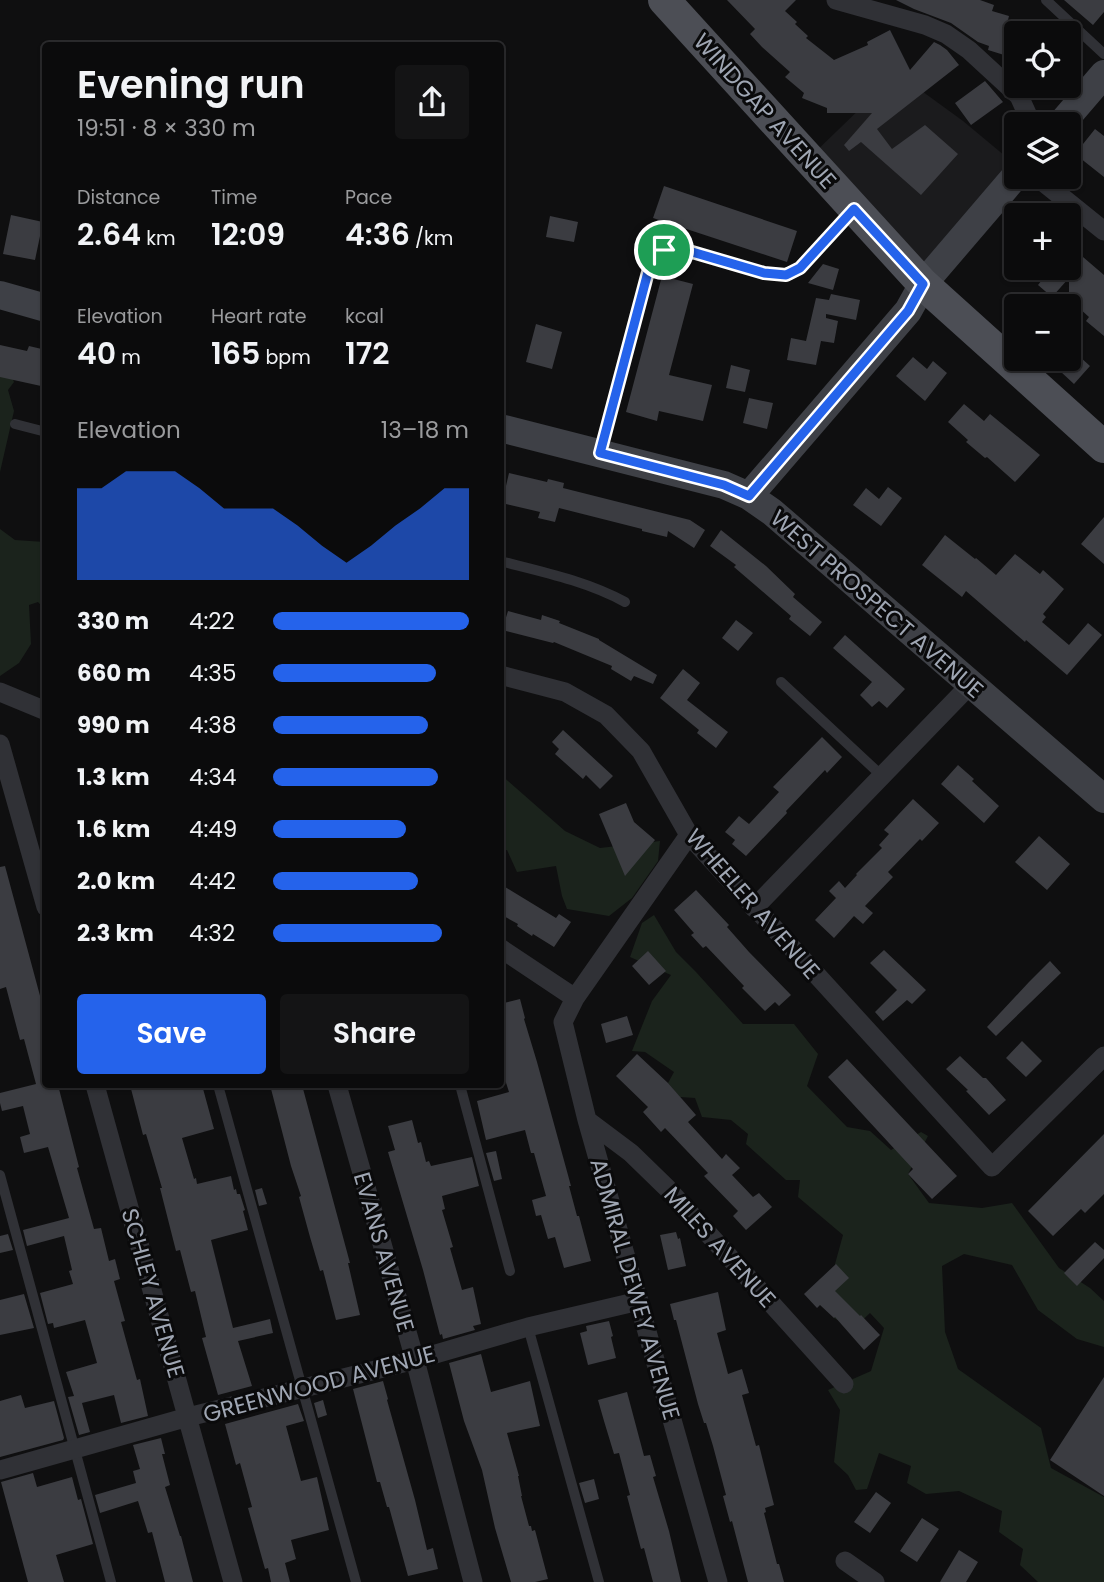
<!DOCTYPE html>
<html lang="en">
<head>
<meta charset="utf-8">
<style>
  body { margin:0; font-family:Poppins,sans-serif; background:#141415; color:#f1f3f6; height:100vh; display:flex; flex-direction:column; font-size:26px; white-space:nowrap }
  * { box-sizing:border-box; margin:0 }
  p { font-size:23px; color:#9a9b9d }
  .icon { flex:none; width:38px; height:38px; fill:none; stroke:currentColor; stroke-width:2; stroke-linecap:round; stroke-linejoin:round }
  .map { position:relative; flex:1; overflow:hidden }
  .details { position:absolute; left:42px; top:42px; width:462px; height:1046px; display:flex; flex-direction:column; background:#0b0b0c; border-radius:7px; box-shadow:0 2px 5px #0004,0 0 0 2px #2b2b2d }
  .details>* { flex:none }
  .fabs { position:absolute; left:1004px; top:21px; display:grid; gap:14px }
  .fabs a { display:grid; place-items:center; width:77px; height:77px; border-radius:7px; background:#0b0b0c; box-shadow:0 2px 5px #0004,0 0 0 2px #2b2b2d; font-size:35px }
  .pin { position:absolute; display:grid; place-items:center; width:60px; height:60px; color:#fff; margin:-30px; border:4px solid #fff; border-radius:50%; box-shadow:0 2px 7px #0007 }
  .round { display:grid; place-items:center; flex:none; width:74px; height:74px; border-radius:7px; background:#141415 }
  .overview { display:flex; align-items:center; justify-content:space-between; height:119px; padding:0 35px }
  h1 { font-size:38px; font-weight:600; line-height:52px }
  .metrics { display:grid; grid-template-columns:repeat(3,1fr); gap:10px; height:119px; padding:7px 35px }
  .metrics div { display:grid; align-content:center }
  .metrics b { font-size:30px; font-weight:600 }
  .metrics small { font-size:19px; font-weight:400 }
  .metrics p { font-size:19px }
  .chart { height:196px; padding:14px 35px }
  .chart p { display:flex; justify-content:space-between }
  .chart svg { width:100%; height:126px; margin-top:7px; fill:#2563eb; opacity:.7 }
  .primary-button { display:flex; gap:14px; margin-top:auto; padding:14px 35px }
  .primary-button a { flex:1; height:80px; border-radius:7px; background:#2563eb; color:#fff; font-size:28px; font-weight:600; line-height:80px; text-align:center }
  .primary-button a+a { background:#141415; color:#f1f3f6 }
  ul { padding:0 35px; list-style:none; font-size:23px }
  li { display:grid; grid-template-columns:112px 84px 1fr; align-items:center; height:52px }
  li i { height:18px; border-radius:9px; background:#2563eb }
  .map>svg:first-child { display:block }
  .built { fill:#1b1b1d }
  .green { fill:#1b231c }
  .building { fill:#3b3c41 }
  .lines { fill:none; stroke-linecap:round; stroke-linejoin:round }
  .lane { stroke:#303136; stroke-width:10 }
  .street { stroke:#303136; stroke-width:19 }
  .secondary { stroke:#3e4046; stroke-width:28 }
  .primary { stroke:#4c4e55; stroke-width:32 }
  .route-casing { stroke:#fff; stroke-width:14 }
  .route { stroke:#2563eb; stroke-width:9 }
  .labels { text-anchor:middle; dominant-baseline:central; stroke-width:6; stroke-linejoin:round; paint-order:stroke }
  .street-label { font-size:23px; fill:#9fa6b3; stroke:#0a0a0b }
</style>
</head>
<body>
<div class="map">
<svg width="1104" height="1582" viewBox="0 0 1104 1582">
  <rect width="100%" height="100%" fill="#0f0f10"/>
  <!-- built -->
  <path class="built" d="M897,73L963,121L1017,166L923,284L808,159Z"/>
  <!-- green -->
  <path class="green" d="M0,368L10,371L14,382L8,390L14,411L0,472Z
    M0,529L15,540L45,542L46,611L38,602L29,605L31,644L19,663L0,676Z
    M500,774L565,831L600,848L660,841L658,861L632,898L609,916L567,909L562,896L556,866L517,872L507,850L501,851Z
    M654,915L676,952L696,972L743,1024H794L818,1054L807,1086L847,1127L870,1131L891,1150L921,1132L928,1136L908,1174L929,1203L982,1208L1012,1203L1059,1268L1090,1288L1104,1301V1347L1077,1339L1038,1310L1012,1265L964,1254L942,1266L945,1332L958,1369L1041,1428L1051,1468L1104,1497V1582H1038L1020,1565L1023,1549L999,1532L1002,1511L959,1491L926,1494L907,1483L911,1466L879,1453L867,1489L856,1490L848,1475L834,1462L840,1410L828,1390L871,1371L884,1328L870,1313L853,1329L834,1318L835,1264L843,1235L798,1197L800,1180H786L746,1144L748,1134L731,1120L702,1117L695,1098L680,1097L668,1083L674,1072L645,1052L632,1051L652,1001L671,975L630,957L642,923Z"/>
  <!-- building -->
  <path class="building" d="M727,0H796L785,11L797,22L795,24L808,36L806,38L834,60L868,45L867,42L890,30L910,70L934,42L940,45L947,50L959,65L877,129L892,149L925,125L958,154L921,195L861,142L849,151L844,145L872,113H827V108L802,98L804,93L785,77L790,72L762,47L750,34L755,29Z
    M896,0H980L994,5L992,11L1009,16L1008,20L1017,23V59L988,50L989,46L978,42L951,23L914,9Z
    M1064,0H1104V12L1093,25Z
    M985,81L1003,102L971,125L955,103Z
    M1095,129L1104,136V177L1075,154Z
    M664,186L797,231L787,262L653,218Z
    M11,215L43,222L35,260L3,254Z
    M550,216L578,222L574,242L546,237Z
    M1069,245L1104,275V336L1086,321L1089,317L1069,299V278L1052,297L1038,285L1045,276L1035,268H1069Z
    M823,264L839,269L833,290L808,283Z
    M662,276L693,284L669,375L712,385L703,421L659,411L657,421L626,412Z
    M831,294L860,300L856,320L826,314V318L838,321L834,343L821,341L816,365L787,360L791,338L806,341L816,298L829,300Z
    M536,324L562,332L552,369L526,362Z
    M0,345L27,351L29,346L46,350V368L41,386L0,377Z
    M1069,347L1090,366L1074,384L1047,359H1069Z
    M913,357L927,369L933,361L947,373L925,401L896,376Z
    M731,365L750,370L745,392L726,388Z
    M749,398L773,403L767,429L743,423Z
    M964,404L984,421L990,414L1040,455L1015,482L987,457L985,458L966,442L968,440L948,422Z
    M509,473L547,482L548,479L564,483L563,488L690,520L705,530L694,548L668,531L667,537L642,531V529L559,508L555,522L538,518L540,512L502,503Z
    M888,487L902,498L881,526L853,505L866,488L879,499Z
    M1104,517V564L1081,544Z
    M721,530L766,566L795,594L793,597L822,622L810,636L789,619L791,616L734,567L736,565L710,546Z
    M945,535L975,559L976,558L996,575L1015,554L1040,574L1043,570L1064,589L1043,614L1046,617L1042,622L1069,645L1088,623L1102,635L1067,675L1026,640L1025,642L966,591L962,597L922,565Z
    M508,611L541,620L542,615L560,621L559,623L599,639V640L657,675L653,684L634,676L631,681L611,669L612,666L554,642L553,643L502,630Z
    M736,620L753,633L738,651L722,638Z
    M845,635L905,689L887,708L879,701L872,707L860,695L872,682L833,648Z
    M683,669L700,683L687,700L728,732L716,748L697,733L699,730L660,698Z
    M563,730L613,776L600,789L586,775L583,779L555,754L559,749L552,742Z
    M822,737L842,757L827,773L825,770L786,811L787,813L746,856L732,844L735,840L725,832L739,816L749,824L779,792L773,787Z
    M958,765L974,779L972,781L999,806L984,823L941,784Z
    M913,799L939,823L922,841L920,839L888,872L893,877L865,906L873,913L863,924L854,916L834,938L815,920L836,898L829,891L839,881L845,888L857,875L856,874L882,848L879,845L889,834L884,830Z
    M626,803L634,822L655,840L625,876L599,814Z
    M1039,836L1070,864L1047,890L1015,862Z
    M5,866L46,1018V1085H58L79,1167L77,1168L94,1229L101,1228L109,1261L115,1259L120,1279L114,1281L125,1321L121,1322L137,1380L140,1379L148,1416L121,1423L114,1395L82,1403L90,1432L79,1435L68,1397L74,1396L66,1372L97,1363L85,1320L54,1328L53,1323L48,1324L40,1293L73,1284L69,1271L72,1270L64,1236L27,1246L23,1230L69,1218L48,1147L24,1153L20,1137L30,1134L23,1106L2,1111L0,1103V1093L36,1084L24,1039L20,1040L6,987L0,989V867Z
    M500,884L556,918L559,914L571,922L554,947L533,934L532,936L517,926L518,924L500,914Z
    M696,890L729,925L727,927L749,952L791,995L779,1006L775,1002L765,1011L742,988L744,986L706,946L703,948L691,935L694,933L674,910Z
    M884,950L926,990L912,1004L907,1000L883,1021L875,1012L897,990L870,963Z
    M648,951L666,971L649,985L632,966Z
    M1050,961L1061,973L996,1036L987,1027L1029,982Z
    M520,999L525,1018L524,1019L537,1062L571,1186H569L577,1216H579L591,1261L564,1268L555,1237L548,1239L541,1215L536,1216L532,1200L546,1196L534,1153H531L525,1130L486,1140L477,1101L509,1092L500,1064V1004Z
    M627,1016L633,1035L606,1043L601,1024Z
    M1022,1041L1042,1061L1026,1077L1006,1058Z
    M637,1054L668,1083L696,1115L688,1122L722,1159L726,1154L740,1168L732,1175L753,1197L759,1193L772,1207L746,1230L733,1216L738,1211L704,1176L708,1173L665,1128L661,1132L643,1112L648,1107L616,1076Z
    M960,1056L983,1078H986L1006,1100L989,1115L966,1091L968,1090L946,1069Z
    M847,1059L957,1176L932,1199L908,1174L913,1169L828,1077Z
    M130,1085H202L214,1129L182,1138L194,1179L196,1178L197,1184L231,1176L234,1190L236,1189L237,1194H240L245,1210L243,1211L248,1230L211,1240L233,1328L270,1319L273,1333L238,1341L252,1386L218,1395L202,1338L206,1337L195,1291L191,1292L180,1250L176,1251L160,1188H162L146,1134L143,1135Z
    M270,1085H302L350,1263H348L360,1315L336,1320L323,1270L320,1271L310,1237L299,1197L301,1196L291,1166Z
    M412,1120L418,1143L421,1142L426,1162L429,1161L431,1166L472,1157L479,1186L442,1196L445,1209L442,1210L453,1247L450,1248L462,1290L473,1287L481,1324L473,1326L475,1330L443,1339L442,1334L440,1335L423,1270L388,1152L395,1150L388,1126Z
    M1104,1134V1194L1085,1213L1081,1209L1053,1236L1028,1211Z
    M496,1151L502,1179L494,1181L486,1153Z
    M262,1188L267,1204L259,1206L255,1190Z
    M676,1232L678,1239L680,1238L686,1266L668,1270L660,1235Z
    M8,1234L13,1250L0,1253V1236Z
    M1095,1242L1104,1250V1258L1077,1286L1064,1273Z
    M836,1264L849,1278L835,1291L860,1316L861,1315L880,1335L864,1350L835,1317L834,1318L820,1305L817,1308L804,1294Z
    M718,1292L726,1330L717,1333L728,1374L742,1369L749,1393L742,1395L756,1446L759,1445L774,1505L765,1508L766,1512L764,1513L777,1564H779L784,1582H748L732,1521L730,1522L723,1496L726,1495L713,1446L706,1423H704L698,1404L676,1320H674L670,1304Z
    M24,1294L34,1328L0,1335V1300Z
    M609,1321L613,1336L611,1337L616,1358L588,1365L580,1333L587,1331L586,1326Z
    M481,1354L491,1392L530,1381L540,1426L507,1433L519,1476H518L522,1496H521L529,1526H531L532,1531L535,1530L548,1579L535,1582H511L495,1528L482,1470L464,1421L449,1363Z
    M1104,1377V1496L1050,1460Z
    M383,1381L388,1399L387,1400L415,1500L427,1550L433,1548L438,1569L408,1576L389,1507H387L380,1482H377L353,1389Z
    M627,1392L644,1456L650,1455L656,1476L653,1477L669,1531L681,1582H653L644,1548L641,1549L627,1496L630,1495L619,1453L614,1454L604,1421L598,1400Z
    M21,1395L25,1408L54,1401L64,1438L63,1440L0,1457V1401Z
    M323,1400L327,1415L318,1418L314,1403Z
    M298,1404L304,1421L286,1426L301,1481L317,1477L329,1530L291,1540L296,1559L285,1563L290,1582H271L268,1568L265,1569L248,1508L252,1507L240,1463L236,1465L225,1424Z
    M161,1438L165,1454H162L170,1485L165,1487L180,1536H181L193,1582H165L152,1532L148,1533L138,1501L100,1513L95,1495L136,1483L133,1471L140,1469L133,1445Z
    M33,1473L37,1487L72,1477L78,1500L81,1499L93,1544L56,1555L64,1582H28L1,1482Z
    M594,1479L599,1499L585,1503L579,1483Z
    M876,1492L891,1503L870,1533L854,1522Z
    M922,1518L939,1529L917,1562L900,1551Z
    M959,1550L978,1562L966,1582H940Z"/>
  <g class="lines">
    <!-- lane -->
    <path class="lane" d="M1046,0L1104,54
      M15,424L46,432
      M600,453L652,257L664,250L675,247L764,273L786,275L800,268L851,213
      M500,561C543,572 586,581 625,602
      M781,682L882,776
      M218,1085L356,1582
      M460,1085L510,1271
      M0,1175L111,1582
      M528,1327L599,1582"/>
    <!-- street -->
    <path class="street" d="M836,0L925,25L946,34L969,50L1019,96L1029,118L1034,124
      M1037,177L1104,231
      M500,675L565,692L606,715L641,751L689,835L992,1167L1104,1056
      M0,692L46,711
      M0,744L46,907
      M689,835L575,998L563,1022L587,1120L718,1582
      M754,908L970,685
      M500,948L575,998
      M95,1085L233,1582
      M337,1085L415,1360L473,1582
      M587,1120L631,1153L667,1188L844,1384
      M0,1470L188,1417L415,1360L528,1327L639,1301
      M845,1561L875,1582"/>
    <!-- secondary -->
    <path class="secondary" d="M1061,124L1104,74
      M0,295L46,308
      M500,428L724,485L749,496L772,512L1104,799
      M749,496L908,311L923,284L1017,174"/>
    <!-- primary -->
    <path class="primary" d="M664,0L923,284L1104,447"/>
  </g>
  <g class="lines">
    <!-- route casing -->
    <g class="route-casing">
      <path id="route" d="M854,209L923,284L908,311L749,496L724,485L600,453L652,257L664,250L675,247L764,273L786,275L800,268Z"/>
    </g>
    <!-- route -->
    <use href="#route" class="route"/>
  </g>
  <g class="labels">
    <!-- street labels -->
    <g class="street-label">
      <text transform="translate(765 111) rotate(48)">WINDGAP AVENUE</text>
      <text transform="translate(877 604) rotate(41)">WEST PROSPECT AVENUE</text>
      <text transform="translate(753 904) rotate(49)">WHEELER AVENUE</text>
      <text transform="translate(720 1247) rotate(48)">MILES AVENUE</text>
      <text transform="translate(384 1252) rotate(74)">EVANS AVENUE</text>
      <text transform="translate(635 1289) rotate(74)">ADMIRAL DEWEY AVENUE</text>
      <text transform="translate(153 1293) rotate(74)">SCHLEY AVENUE</text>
      <text transform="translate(319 1384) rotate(-15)">GREENWOOD AVENUE</text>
    </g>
  </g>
</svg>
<div class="fabs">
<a><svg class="icon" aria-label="locate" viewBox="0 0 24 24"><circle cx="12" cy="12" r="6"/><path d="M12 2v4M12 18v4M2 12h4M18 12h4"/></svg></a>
<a><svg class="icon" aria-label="layers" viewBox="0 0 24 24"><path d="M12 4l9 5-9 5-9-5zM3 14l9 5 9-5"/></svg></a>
<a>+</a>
<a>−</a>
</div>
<div class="pin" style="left:664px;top:250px;background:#1e9e55"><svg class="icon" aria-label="arrive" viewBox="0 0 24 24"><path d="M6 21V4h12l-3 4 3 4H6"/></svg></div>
<section class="details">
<div class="overview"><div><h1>Evening run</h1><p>19:51 · 8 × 330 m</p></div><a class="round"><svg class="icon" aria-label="share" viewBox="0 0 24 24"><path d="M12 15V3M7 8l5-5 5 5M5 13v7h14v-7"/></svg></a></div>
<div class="metrics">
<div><p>Distance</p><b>2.64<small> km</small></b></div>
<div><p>Time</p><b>12:09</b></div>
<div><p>Pace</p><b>4:36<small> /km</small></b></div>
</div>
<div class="metrics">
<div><p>Elevation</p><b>40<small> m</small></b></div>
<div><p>Heart rate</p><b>165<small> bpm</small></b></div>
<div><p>kcal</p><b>172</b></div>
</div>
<div class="chart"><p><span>Elevation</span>13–18 m</p>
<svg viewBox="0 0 160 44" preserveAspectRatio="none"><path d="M0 44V12L10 12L20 6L30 6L40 6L50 12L60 19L70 19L80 19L90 25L100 32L110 38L120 32L130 25L140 19L150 12L160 12V44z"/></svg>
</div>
<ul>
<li><b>330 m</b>4:22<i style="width:100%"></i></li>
<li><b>660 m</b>4:35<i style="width:83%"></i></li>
<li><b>990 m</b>4:38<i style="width:79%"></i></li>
<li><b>1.3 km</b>4:34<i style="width:84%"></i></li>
<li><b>1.6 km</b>4:49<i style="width:68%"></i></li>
<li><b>2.0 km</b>4:42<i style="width:74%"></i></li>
<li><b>2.3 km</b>4:32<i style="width:86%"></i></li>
</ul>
<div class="primary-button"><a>Save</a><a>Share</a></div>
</section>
</div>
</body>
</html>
